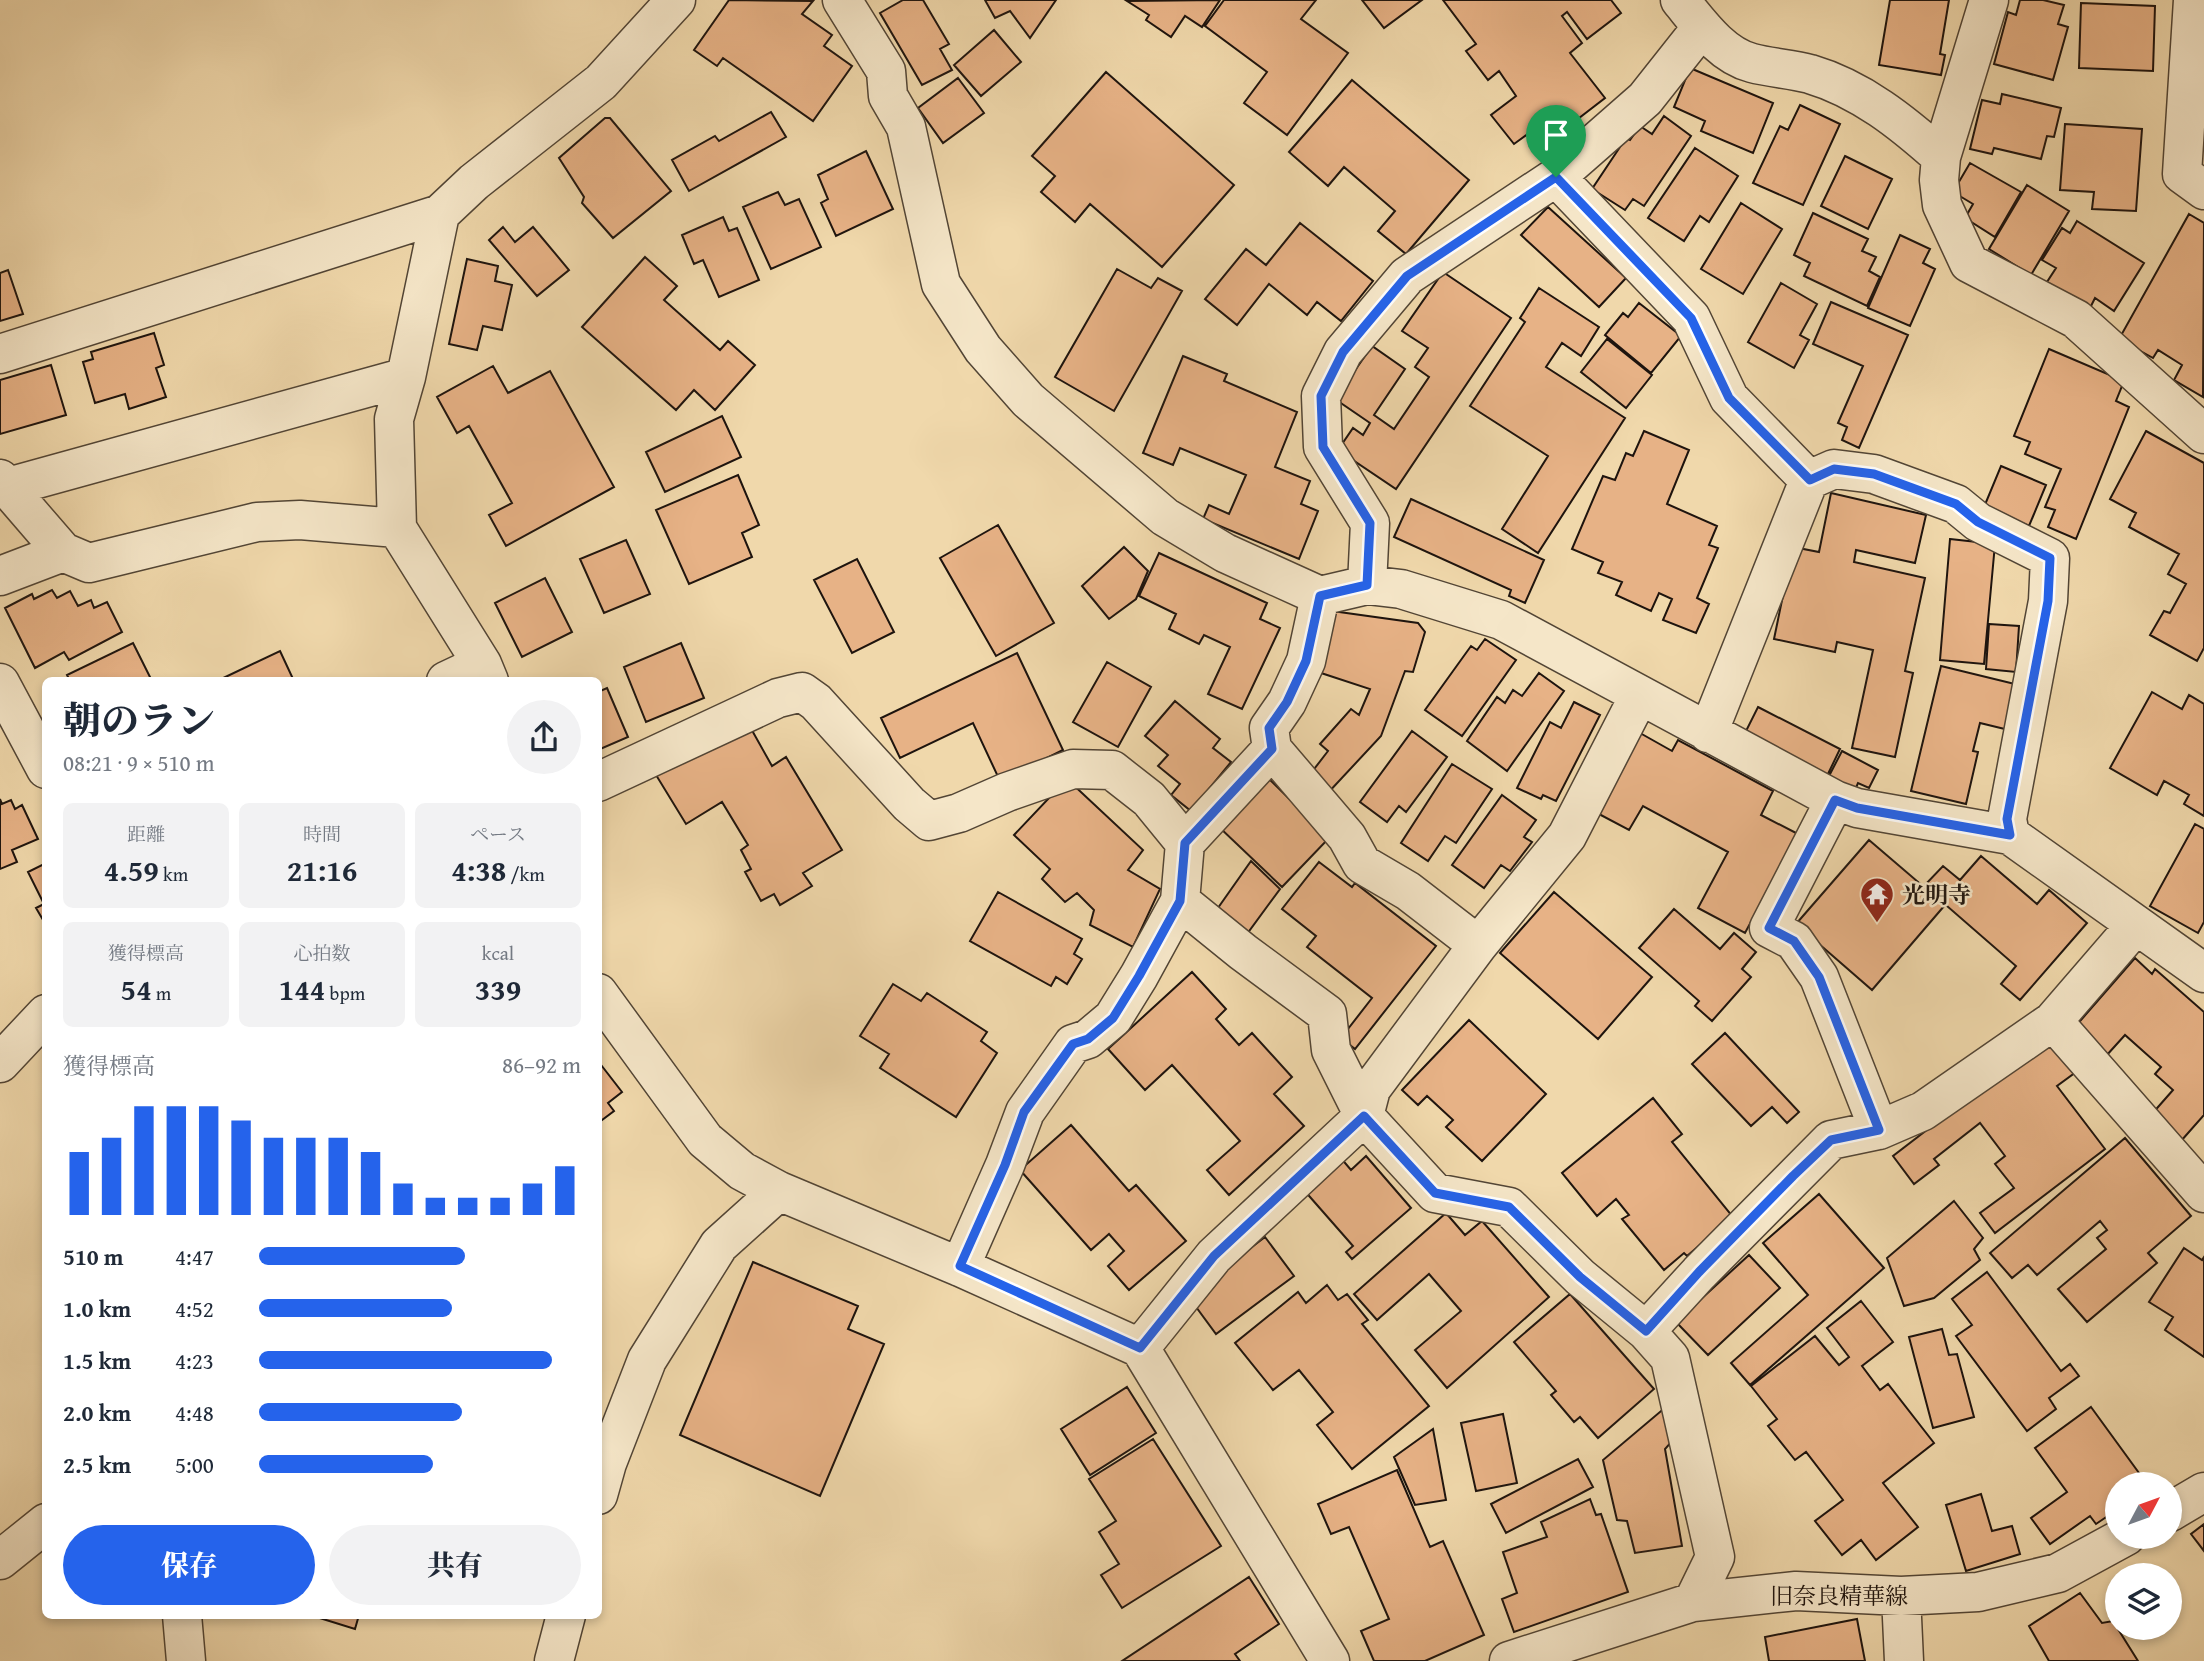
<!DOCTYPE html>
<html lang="ja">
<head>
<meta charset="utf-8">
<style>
  body { margin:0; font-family:"Gentium Book Plus","Noto Serif JP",serif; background:#f2f2f3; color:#1f2937; height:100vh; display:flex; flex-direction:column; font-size:26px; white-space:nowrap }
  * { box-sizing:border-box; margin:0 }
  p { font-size:23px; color:#747a83 }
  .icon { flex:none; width:38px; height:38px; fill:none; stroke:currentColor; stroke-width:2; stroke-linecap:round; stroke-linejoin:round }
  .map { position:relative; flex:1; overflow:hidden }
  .drawer { position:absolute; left:42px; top:677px; width:560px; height:942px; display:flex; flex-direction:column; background:#fff; border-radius:10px; box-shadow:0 4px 10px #0003 }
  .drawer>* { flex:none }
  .needle { width:46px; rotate:49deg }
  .fabs { position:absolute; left:2105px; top:1472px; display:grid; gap:14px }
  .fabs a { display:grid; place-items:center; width:77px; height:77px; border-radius:50%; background:#fff; box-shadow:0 4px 10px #0003; font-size:35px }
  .pin { position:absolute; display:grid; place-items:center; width:60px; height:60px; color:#fff; margin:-72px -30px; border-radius:50% 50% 50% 0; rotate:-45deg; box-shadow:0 0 7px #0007 }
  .pin .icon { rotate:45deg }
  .round { display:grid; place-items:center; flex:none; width:74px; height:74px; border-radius:37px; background:#f2f2f3 }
  .overview { display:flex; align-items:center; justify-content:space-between; height:119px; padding:0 21px }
  h1 { font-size:38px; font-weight:800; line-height:52px }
  .metrics { display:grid; grid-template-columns:repeat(3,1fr); gap:10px; height:119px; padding:7px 21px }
  .metrics div { display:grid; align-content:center; border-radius:10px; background:#f2f2f3; text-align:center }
  .metrics b { font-size:30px; font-weight:800 }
  .metrics small { font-size:19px; font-weight:400 }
  .metrics p { font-size:19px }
  .chart { height:196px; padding:14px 21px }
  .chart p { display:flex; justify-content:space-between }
  .chart svg { width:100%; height:126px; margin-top:7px; stroke:#2563eb; stroke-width:6 }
  .primary-button { display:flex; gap:14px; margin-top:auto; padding:14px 21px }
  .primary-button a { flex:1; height:80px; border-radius:42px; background:#2563eb; color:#fff; font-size:28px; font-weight:800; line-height:80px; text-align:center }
  .primary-button a+a { background:#f2f2f3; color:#1f2937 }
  ul { padding:0 21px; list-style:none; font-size:23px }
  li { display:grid; grid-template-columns:112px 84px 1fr; align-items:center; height:52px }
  li i { height:18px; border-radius:9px; background:#2563eb }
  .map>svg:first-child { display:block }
  .building { fill:#e7b286; stroke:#1e140e; stroke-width:2 }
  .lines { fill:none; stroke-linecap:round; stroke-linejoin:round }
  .street-casing { stroke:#524535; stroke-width:41 }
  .street { stroke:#f5e6c8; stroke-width:38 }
  .route-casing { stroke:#fff; stroke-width:14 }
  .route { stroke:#2563eb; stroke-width:9 }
  .labels { text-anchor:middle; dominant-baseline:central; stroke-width:5; stroke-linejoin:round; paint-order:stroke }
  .poi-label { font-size:23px; font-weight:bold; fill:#1e140e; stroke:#f5e6c8; text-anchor:start }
  .street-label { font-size:23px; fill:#1e140e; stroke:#f5e6c8 }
</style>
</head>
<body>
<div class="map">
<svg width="2204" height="1661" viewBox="0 0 2204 1661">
  <rect width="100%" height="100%" fill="#f0d8ab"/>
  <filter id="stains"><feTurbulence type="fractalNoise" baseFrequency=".00286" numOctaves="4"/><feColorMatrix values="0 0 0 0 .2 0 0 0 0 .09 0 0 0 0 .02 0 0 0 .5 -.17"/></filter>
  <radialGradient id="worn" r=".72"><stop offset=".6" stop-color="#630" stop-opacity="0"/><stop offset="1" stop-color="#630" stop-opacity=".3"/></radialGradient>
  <!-- building -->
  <path class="building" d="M729,0L813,1L802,14L832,35L824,46L852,66L813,121L723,58L717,66L694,50Z
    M903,0H923L949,44L940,49L952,70L922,85L880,13Z
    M985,0H1056L1030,38L1010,11L995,18Z
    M1220,0L1202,27L1185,16L1171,37L1146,20L1149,15L1127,1Z
    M1224,0H1316L1301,19L1348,53L1287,135L1244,103L1267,72L1205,26Z
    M1362,0H1422L1384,28Z
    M1443,0H1611L1621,13L1587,39L1567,12L1562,16L1582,43L1570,53L1605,98L1535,152L1530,147L1543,138L1536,128L1514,144L1491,115L1516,96L1499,71L1488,80L1466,51L1476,44Z
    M1890,0H1949L1940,54L1945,55L1941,75L1879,65Z
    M2020,0H2043L2064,5L2058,24L2068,27L2053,80L1994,64L2008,12L2016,15Z
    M2081,3L2155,6L2153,71L2079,68Z
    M994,30L1021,62L981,96L954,65Z
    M1690,68L1773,103L1753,153L1701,131L1705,121L1674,107Z
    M1106,72L1234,185L1162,267L1090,204L1075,222L1041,192L1055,176L1032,156Z
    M958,78L984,113L943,143L918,108Z
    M1352,80L1469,180L1406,254L1378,231L1395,211L1344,167L1328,186L1289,152Z
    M2002,94L2061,108L2054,137L2047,136L2041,159L1994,148L1992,154L1970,149L1982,100L2000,104Z
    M1800,105L1840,124L1803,205L1753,183L1780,126L1788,130Z
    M771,112L786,137L689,191L672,160L715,136L719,141Z
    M1664,116L1691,136L1644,206L1633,199L1625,210L1592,189L1626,138L1630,140L1640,126L1652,134Z
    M605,118H610L671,191L613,238L582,203L584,197L559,158Z
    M2065,124L2142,129L2136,211L2092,209L2094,192L2060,190Z
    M1695,148L1738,176L1709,222L1700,216L1684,241L1648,218Z
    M866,151L893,209L836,236L821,203L828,199L818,175Z
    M1845,156L1892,179L1868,229L1821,206Z
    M1970,163L2021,192L1995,237L1965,218L1973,204L1953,192Z
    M2027,185L2069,211L2031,275L1989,249Z
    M778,192L785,205L799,199L821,247L771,269L743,207Z
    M1741,203L1782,229L1743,294L1701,269Z
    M1548,207L1626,278L1599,307L1521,235Z
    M1813,213L1868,239L1862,251L1876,257L1869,271L1880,277L1867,306L1804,276L1810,263L1794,255Z
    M2189,214L2204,223L2203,397L2174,380L2182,365L2158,350L2153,358L2119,339Z
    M723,217L729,231L737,228L759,280L719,297L703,260L694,264L682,235Z
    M2077,221L2144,263L2114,311L2095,298L2090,308L2047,282L2056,268L2042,260L2062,228L2070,233Z
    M1300,223L1373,281L1341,321L1317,302L1307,315L1269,284L1237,325L1205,299L1246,249L1266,265Z
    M503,227L515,242L533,227L569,270L537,296L489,240Z
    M1900,235L1930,249L1923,263L1935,269L1910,326L1868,308Z
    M645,257L677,286L664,300L720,350L728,341L755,365L715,410L694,390L676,410L582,327Z
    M467,259L498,266L495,281L512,285L502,330L483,326L477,350L449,344Z
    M1117,269L1151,288L1158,278L1182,291L1114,411L1055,377Z
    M8,270L23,314L0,321V273Z
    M1443,272L1511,318L1396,489L1338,450L1353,428L1363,435L1370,423L1335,399L1372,346L1405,369L1374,415L1394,429L1429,377L1415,367L1428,348L1402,331Z
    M1781,283L1817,304L1800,335L1809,340L1794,368L1748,342Z
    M1539,288L1599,327L1581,356L1562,343L1546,367L1625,418L1538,553L1502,529L1548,456L1470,406L1525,322L1520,318Z
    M1831,302L1908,335L1859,448L1842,440L1847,427L1838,423L1863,366L1813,344Z
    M1639,303L1681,336L1651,373L1605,335L1623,313L1628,317Z
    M154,333L164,365L156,368L166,397L129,409L125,394L95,403L83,362L93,359L91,352Z
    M1607,339L1652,375L1626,408L1581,372Z
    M2049,349L2124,381L2116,401L2129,407L2076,539L2048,527L2055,510L2045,507L2061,469L2025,454L2030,442L2014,436Z
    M1183,356L1227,374L1224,381L1297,412L1275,467L1310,481L1301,504L1318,511L1299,559L1203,519L1209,505L1229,514L1246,475L1180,448L1173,465L1143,453Z
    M51,365L66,415L0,434V380Z
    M493,366L508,393L550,371L614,487L506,546L489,515L512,503L469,426L457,433L437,397Z
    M722,416L741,457L665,492L646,452Z
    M1644,431L1689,450L1667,504L1717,526L1709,545L1718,548L1697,598L1709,604L1696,633L1663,620L1672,599L1659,593L1651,611L1616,595L1622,582L1598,573L1603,562L1572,549L1603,476L1615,480L1626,453L1633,456Z
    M2146,431L2204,463V648L2197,661L2150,635L2164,611L2170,613L2186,584L2168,574L2179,554L2129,527L2136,513L2110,499Z
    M2001,466L2046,485L2029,526L1984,507Z
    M738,475L759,525L742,533L752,557L689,584L656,510Z
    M1831,493L1926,515L1915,563L1856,550L1854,562L1925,578L1905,671L1913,673L1895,757L1852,748L1873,650L1837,642L1835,652L1774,639L1793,547L1819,552Z
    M1411,499L1544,560L1525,603L1509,596L1511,590L1394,537Z
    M998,525L1054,623L996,656L940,558Z
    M1950,539L1995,544L1984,664L1940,660Z
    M626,540L650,594L604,613L580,559Z
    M1124,547L1148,571L1136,599L1109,619L1082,586Z
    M1159,553L1267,603L1260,619L1280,628L1242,709L1208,694L1230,647L1204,635L1199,644L1169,629L1176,614L1139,596Z
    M857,559L894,632L852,653L814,580Z
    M545,578L572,632L522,657L495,603Z
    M52,590L57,598L70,591L78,606L91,600L94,608L107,602L122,632L69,660L64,652L35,668L5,608L32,594L34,599Z
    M1332,611L1418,623L1425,632L1413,672L1405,671L1381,736L1326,795L1308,777L1328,751L1320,744L1351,709L1359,715L1370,689L1315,671Z
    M1989,624L2019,626L2016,672L1986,669Z
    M1485,639L1516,660L1462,736L1425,710L1471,646L1477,650Z
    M133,643L152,681H70L67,675Z
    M681,643L704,698L646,722L624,667Z
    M280,651L294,681H217Z
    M1017,653L1063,750L1000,781L973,723L900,758L881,718Z
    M1107,662L1151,687L1118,747L1073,722Z
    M1941,666L2023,686L2013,731L1980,723L1973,751L1978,752L1966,804L1911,791Z
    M1539,673L1564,691L1507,771L1467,741L1497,697L1505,703L1513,690L1522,696Z
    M607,688L628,737L598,750V692Z
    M2152,692L2182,709L2189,695L2204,704V816L2184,804L2189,795L2164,781L2157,795L2110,768Z
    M1175,701L1220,739L1213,748L1231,762L1191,811L1171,795L1180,784L1158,766L1168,755L1145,736Z
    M1574,702L1600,715L1556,801L1543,795L1541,799L1517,788L1550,722L1561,728Z
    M1758,707L1840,749L1827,776L1745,733Z
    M749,725L772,766L786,757L842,850L803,873L812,886L780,905L774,894L761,901L745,872L751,869L741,850L748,845L722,802L686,824L656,775Z
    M1412,731L1447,757L1406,812L1399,806L1387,822L1360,802Z
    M1640,733L1672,751L1678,740L1773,791L1761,815L1798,834L1745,933L1698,908L1728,852L1643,806L1629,830L1597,813Z
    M1842,751L1878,770L1869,788L1858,783L1855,790L1829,776Z
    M1452,764L1492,789L1456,843L1445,836L1428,861L1401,843Z
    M1267,777L1329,838L1282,887L1219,827Z
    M1067,779L1143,850L1128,870L1160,889L1133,947L1090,925L1094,910L1077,893L1065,902L1042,879L1050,869L1014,835Z
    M1502,795L1536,820L1524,837L1532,842L1510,871L1501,865L1484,888L1452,865Z
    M0,799L2,804L11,800L15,809L22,805L38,839L12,850L17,862L0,869Z
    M2195,824L2204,829V922L2198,933L2150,906Z
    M1869,840L1945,905L1872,990L1796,924Z
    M1981,856L2037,904L2049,890L2087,923L2020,1000L2001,984L2016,966L1924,886L1943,866L1960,880Z
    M1251,861L1280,889L1244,938L1213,915Z
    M1319,862L1352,887L1355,883L1436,946L1355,1049L1341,1038L1372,998L1307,947L1316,936L1282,909Z
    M46,863V925L36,908L44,904L28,872Z
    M998,892L1082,939L1074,954L1082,959L1067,984L1056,977L1051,986L970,941Z
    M1554,892L1652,977L1598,1039L1500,953Z
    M1674,909L1720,949L1734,933L1756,952L1742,969L1751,977L1712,1021L1695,1006L1699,1001L1639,948Z
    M2135,958L2152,974L2155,969L2204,1012V1115L2181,1141L2151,1115L2173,1090L2155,1074L2161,1067L2125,1035L2106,1056L2074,1028Z
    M1192,972L1226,1009L1216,1019L1239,1045L1252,1033L1292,1077L1274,1094L1304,1126L1229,1195L1207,1170L1240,1141L1172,1065L1145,1090L1108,1049Z
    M893,984L921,1001L927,993L987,1032L981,1041L997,1053L956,1117L880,1068L889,1054L860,1036Z
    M1469,1020L1546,1094L1482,1161L1446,1127L1453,1120L1427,1096L1418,1105L1402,1090Z
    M1725,1033L1799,1112L1787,1123L1772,1107L1751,1126L1692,1064Z
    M2048,1037L2076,1072L2057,1086L2105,1149L1995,1233L1980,1213L2014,1188L1995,1164L2005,1156L1980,1123L1934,1159L1939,1165L1914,1184L1893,1156Z
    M598,1061L622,1092L608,1103L614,1111L598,1123Z
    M1653,1098L1682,1134L1672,1142L1733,1217L1687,1256L1684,1253L1664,1270L1622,1219L1629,1215L1616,1199L1597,1216L1562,1173Z
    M1071,1125L1129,1191L1136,1185L1186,1241L1129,1290L1108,1266L1124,1251L1109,1234L1091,1250L1020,1170Z
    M2125,1138L2191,1216L2148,1253L2157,1263L2087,1322L2058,1289L2106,1249L2097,1238L2107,1230L2100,1221L2037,1275L2028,1265L2012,1278L1990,1253Z
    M1366,1156L1411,1208L1352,1259L1346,1252L1353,1246L1303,1189L1340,1157L1351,1170Z
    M1819,1194L1884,1268L1750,1385L1731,1363L1808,1295L1763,1243Z
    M1954,1201L1983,1238L1974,1249L1980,1260L1934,1298L1904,1306L1887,1258Z
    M1446,1213L1465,1235L1482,1221L1549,1297L1447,1388L1415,1350L1461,1311L1429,1274L1377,1320L1354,1294Z
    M1265,1237L1294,1276L1216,1334L1188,1296Z
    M2184,1248L2202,1260L2204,1257V1357L2165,1330L2173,1317L2149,1302Z
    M1749,1255L1780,1288L1708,1355L1676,1322Z
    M753,1262L858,1306L848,1329L884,1344L820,1496L680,1435Z
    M1987,1272L2061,1371L2070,1364L2079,1376L2049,1398L2056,1409L2027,1431L1956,1336L1972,1325L1952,1299Z
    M1327,1285L1338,1300L1347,1294L1368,1320L1362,1324L1429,1406L1352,1469L1317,1425L1333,1412L1299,1370L1273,1390L1235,1343L1298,1292L1306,1303Z
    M1570,1294L1654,1389L1598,1438L1580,1417L1574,1422L1551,1395L1556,1391L1514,1342Z
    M1861,1301L1893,1342L1862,1366L1880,1390L1888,1384L1934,1443L1883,1483L1918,1527L1876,1560L1861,1540L1842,1555L1815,1521L1843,1500L1806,1452L1795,1460L1768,1426L1777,1419L1751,1386L1815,1336L1839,1365L1849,1357L1827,1328Z
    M1942,1329L1949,1355L1957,1354L1974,1417L1933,1428L1909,1337Z
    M1127,1387L1156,1433L1090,1475L1061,1429Z
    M1667,1406L1674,1439L1665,1449L1682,1546L1635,1553L1627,1521L1617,1520L1603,1460Z
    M2091,1407L2147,1484H2118V1509L2096,1524L2090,1516L2050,1544L2031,1518L2067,1492L2035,1448Z
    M1503,1414L1517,1483L1476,1491L1461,1423Z
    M1433,1429L1446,1500L1415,1505L1394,1457Z
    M1153,1439L1221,1546L1122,1608L1101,1575L1119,1564L1099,1532L1116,1521L1089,1479Z
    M1578,1459L1593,1487L1506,1533L1491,1504Z
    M1397,1470L1430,1547L1443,1541L1484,1635L1425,1661H1374L1361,1631L1389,1619L1349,1527L1331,1534L1318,1504Z
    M1981,1494L1992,1531L2012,1526L2020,1554L1966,1571L1946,1505Z
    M1590,1499L1596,1515L1601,1514L1628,1592L1514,1632L1502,1599L1517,1593L1503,1552L1547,1537L1541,1522Z
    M2204,1524V1551L2191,1534Z
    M1249,1577L1279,1624L1235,1654L1240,1661H1122Z
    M2080,1593L2102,1623L2113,1621L2138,1661H2049L2029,1626Z
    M310,1615H359L355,1629Z
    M1857,1619L1865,1661H1769L1765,1637Z"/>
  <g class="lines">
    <!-- street casing -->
    <g class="street-casing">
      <path id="street" d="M842,0L886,71L888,96L906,127L941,284L983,349L1028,400L1165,517L1225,553L1320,596L1367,585L1401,589L1501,620L1835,800L1857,808L2010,835L2204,973
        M1680,0C1699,23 1721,55 1752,63C1771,68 1791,69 1810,74C1861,89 1903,123 1941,157L1939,180L1942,205L1969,263L2076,319L2204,434
        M2193,0L2182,174L2204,190
        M1941,157L1989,0
        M1556,177L1691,318L1729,398L1809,480L1834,469L1874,474L1956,504L1978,522L2050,558L2048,601L2007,819L2010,835
        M0,354L440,214
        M0,479L63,552L89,563L257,522L300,520L397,528
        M8,487L406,377
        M0,576L63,552
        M1367,585L1370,523L1323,447L1321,396L1343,352L1407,276L1556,177L1645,99L1702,27
        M446,681L482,664
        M489,681L482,664L397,528L394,419L406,377L440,214L474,182L601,82L676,0
        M0,683L46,769
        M1708,733L1809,480
        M1272,749L1347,837L1362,864L1408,891L1478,945
        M598,782L778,698L802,692L816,702L909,804L929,821L959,813L1007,792L1073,769L1112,770L1149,799L1185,843L1180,901L1243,952L1327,1014L1331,1050L1364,1116L1435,1193L1509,1207L1580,1277L1646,1331L1670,1358L1715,1557L1693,1602
        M1835,800L1769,928L1794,941L1819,977L1879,1130
        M1185,843L1272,749L1269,728L1287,702L1306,661L1320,596
        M598,993L705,1140L742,1171L779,1191L960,1267L1140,1348L1330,1661
        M2053,1021L2204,1193
        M0,1063L46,1014
        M960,1267L1005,1165L1025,1112L1073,1044L1088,1039L1113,1018L1139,976L1180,901
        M1646,1331L1699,1273L1831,1140L1879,1130L1923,1111L2053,1021L2135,926
        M1140,1348L1214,1256L1364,1116L1371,1089L1478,945L1567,836L1639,696
        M598,1495L607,1463L647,1360L719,1245L779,1191
        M2170,1512L2204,1492
        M0,1560L46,1523
        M1901,1596L1904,1661
        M182,1615L186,1661
        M554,1661L566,1615
        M1509,1661L1693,1602L1796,1591L1901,1596L1978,1592L2058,1573L2126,1536"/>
    </g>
    <!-- street -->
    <use href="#street" class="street"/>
  </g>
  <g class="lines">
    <!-- route casing -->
    <g class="route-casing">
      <path id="route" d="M1556,177L1691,318L1729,398L1810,480L1834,469L1874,474L1956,504L1978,522L2050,558L2048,601L2007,819L2010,835L1857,808L1835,800L1769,928L1794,941L1819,977L1879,1130L1831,1140L1793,1176L1699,1272L1646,1331L1580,1277L1509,1207L1435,1193L1364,1116L1214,1256L1140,1348L960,1266L1005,1165L1024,1112L1073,1044L1088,1039L1113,1018L1139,976L1180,901L1185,843L1272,749L1269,728L1287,702L1306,661L1320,596L1367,585L1370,523L1323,447L1321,396L1343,352L1407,276Z"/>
    </g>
    <!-- route -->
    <use href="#route" class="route"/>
  </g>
  <!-- icons -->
  <defs>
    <g id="temple-pin" transform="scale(1.75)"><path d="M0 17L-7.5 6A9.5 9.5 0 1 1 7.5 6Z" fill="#8f2418" stroke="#f5e6c8"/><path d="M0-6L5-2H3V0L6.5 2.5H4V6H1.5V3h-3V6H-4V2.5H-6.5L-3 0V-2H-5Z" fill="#fff"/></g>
  </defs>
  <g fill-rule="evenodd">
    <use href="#temple-pin" x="1877" y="894"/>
  </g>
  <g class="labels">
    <!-- poi labels -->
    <g class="poi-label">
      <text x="1902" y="894">光明寺</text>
    </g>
    <!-- street labels -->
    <g class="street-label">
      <text x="1839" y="1595">旧奈良精華線</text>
    </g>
  </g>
  <rect width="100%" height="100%" filter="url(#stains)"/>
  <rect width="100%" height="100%" fill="url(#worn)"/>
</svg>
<div class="fabs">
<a><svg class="needle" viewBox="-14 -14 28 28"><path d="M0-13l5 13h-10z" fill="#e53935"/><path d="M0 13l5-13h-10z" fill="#747a83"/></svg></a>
<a><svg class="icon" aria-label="layers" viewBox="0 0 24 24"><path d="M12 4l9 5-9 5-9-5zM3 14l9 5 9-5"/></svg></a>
</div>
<div class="pin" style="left:1556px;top:177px;background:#1e9e55"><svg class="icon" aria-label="arrive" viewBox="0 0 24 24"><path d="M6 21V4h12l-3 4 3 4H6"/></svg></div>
<section class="drawer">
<div class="overview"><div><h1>朝のラン</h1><p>08:21 · 9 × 510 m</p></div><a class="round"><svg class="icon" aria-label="share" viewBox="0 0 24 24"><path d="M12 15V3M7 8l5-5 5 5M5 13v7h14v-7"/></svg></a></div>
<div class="metrics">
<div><p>距離</p><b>4.59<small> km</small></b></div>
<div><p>時間</p><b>21:16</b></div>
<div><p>ペース</p><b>4:38<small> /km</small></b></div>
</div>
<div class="metrics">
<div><p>獲得標高</p><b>54<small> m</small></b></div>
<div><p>心拍数</p><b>144<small> bpm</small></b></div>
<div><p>kcal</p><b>339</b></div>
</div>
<div class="chart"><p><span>獲得標高</span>86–92 m</p>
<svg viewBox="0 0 160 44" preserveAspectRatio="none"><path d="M5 44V22M15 44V17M25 44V6M35 44V6M45 44V6M55 44V11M65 44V17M75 44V17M85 44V17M95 44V22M105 44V33M115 44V38M125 44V38M135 44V38M145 44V33M155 44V27"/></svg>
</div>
<ul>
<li><b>510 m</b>4:47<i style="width:64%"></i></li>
<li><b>1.0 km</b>4:52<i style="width:60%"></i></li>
<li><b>1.5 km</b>4:23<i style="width:91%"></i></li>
<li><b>2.0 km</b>4:48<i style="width:63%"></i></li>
<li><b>2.5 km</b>5:00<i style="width:54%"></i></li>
</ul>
<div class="primary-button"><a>保存</a><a>共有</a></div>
</section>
</div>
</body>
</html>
